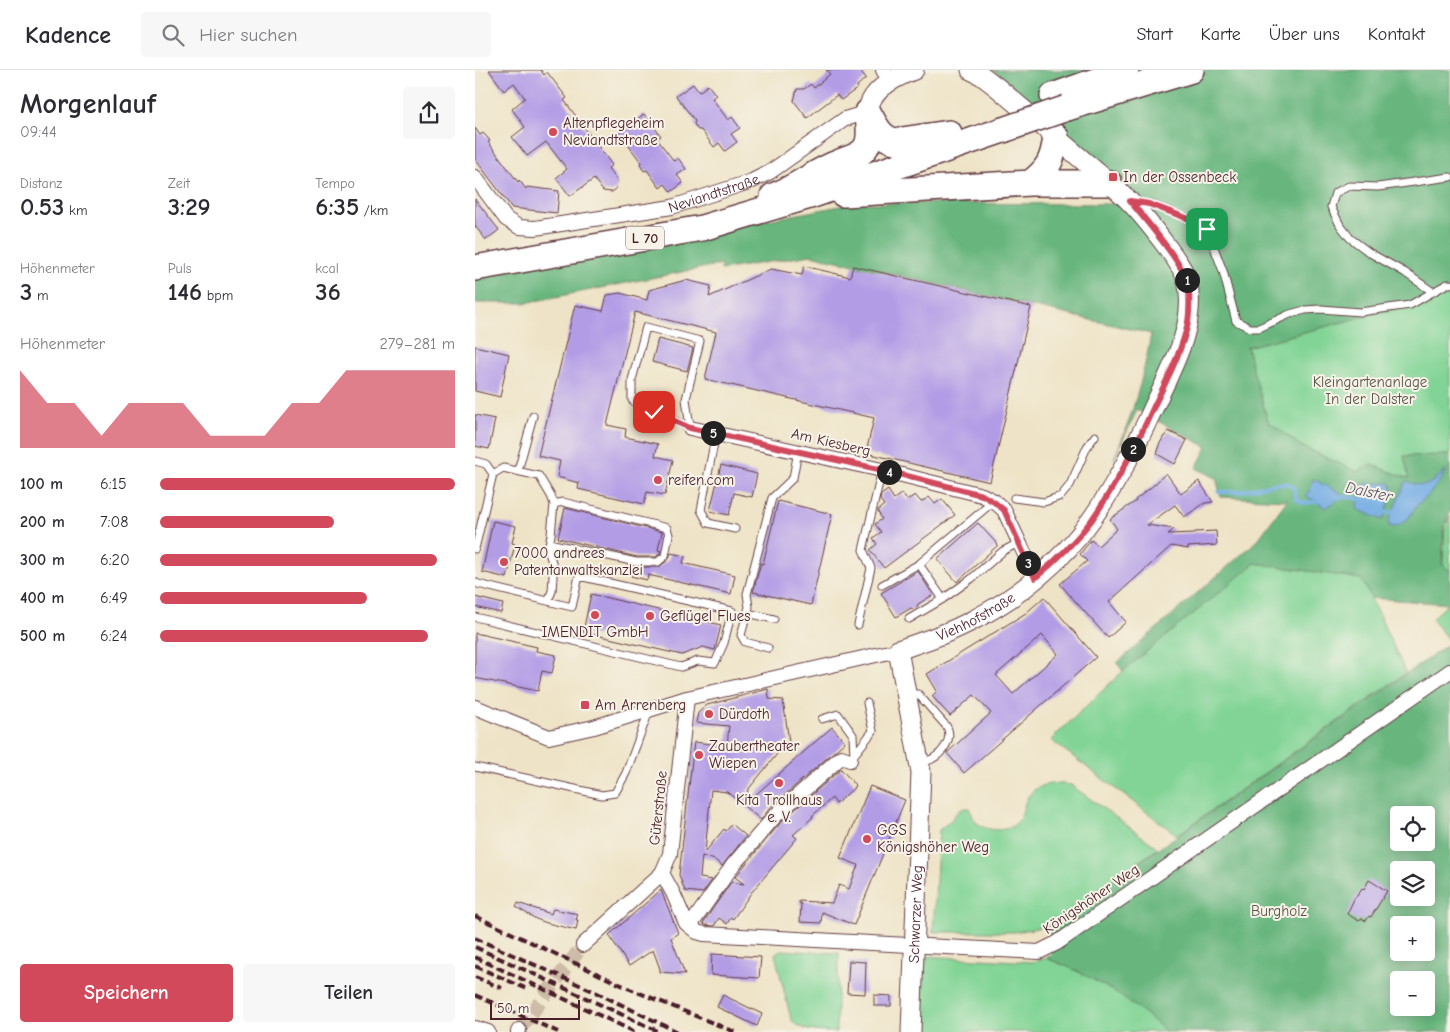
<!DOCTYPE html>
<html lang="de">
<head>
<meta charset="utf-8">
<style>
  body { margin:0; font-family:"Comic Neue",sans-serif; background:#f7f7f7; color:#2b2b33; height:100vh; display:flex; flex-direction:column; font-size:19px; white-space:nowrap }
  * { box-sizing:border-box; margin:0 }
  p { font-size:16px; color:#7c7c81 }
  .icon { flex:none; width:28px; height:28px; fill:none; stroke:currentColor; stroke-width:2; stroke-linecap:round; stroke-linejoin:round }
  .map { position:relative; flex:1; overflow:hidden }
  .side { display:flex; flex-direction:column; background:#fff; width:475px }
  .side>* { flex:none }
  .controls { position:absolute; left:915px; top:736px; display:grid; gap:10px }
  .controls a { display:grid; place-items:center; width:45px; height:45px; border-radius:5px; background:#fff; box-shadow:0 2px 12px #0003; font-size:25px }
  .scale { position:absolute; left:15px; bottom:12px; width:90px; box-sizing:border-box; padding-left:5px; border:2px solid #4a1f2b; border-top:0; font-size:14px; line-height:18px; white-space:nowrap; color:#4a1f2b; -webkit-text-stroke:4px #f7f3e8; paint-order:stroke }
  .pin { position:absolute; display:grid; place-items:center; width:42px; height:42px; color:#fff; margin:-21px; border-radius:10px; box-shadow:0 2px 8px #0006 }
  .km { position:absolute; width:25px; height:25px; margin:-12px; border-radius:50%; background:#222; color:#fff; font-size:14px; line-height:25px; text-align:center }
  .round { display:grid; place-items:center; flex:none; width:52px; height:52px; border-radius:5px; background:#f7f7f7 }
  .summary { display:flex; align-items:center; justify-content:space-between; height:85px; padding:0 20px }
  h1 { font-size:28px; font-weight:700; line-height:38px }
  .metrics { display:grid; grid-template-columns:repeat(3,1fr); gap:8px; height:85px; padding:5px 20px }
  .metrics div { display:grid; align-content:center }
  .metrics b { font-size:25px; font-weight:700 }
  .metrics small { font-size:14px; font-weight:400 }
  .metrics p { font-size:14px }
  .chart { height:140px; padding:10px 20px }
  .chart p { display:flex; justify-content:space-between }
  .chart svg { width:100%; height:90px; margin-top:5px; fill:#d1495b; opacity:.7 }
  .button { display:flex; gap:10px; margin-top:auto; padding:10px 20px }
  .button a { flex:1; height:58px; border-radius:5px; background:#d1495b; color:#fff; font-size:20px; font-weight:700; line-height:58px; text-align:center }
  .button a+a { background:#f7f7f7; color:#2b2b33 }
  ul { padding:0 20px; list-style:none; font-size:16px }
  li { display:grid; grid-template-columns:80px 60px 1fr; align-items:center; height:38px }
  li i { height:12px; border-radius:6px; background:#d1495b }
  header { display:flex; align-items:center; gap:30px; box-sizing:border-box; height:70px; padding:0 25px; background:#fff; border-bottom:1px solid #e1e1e2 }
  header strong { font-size:24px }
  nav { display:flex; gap:28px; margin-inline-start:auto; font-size:18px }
  .search { width:350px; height:45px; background:#f7f7f7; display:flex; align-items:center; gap:12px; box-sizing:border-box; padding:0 18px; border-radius:5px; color:#7c7c81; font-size:19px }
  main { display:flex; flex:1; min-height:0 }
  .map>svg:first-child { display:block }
  .green { fill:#81d495; stroke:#667a60 }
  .forest { fill:#68b67e; stroke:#596a54; fill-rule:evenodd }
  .water { fill:#74ade4; stroke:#5f6688 }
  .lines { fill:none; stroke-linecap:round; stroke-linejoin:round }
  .stream { stroke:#74ade4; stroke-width:4 }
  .building { fill:#b29ce6; fill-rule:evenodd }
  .street-tunnel { stroke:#cdbca7; stroke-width:14; stroke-dasharray:14 7; stroke-linecap:butt }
  .lane-casing { stroke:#633c42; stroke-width:9 }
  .street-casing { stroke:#633c42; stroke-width:16 }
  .secondary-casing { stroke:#633c42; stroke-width:21 }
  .highway-casing { stroke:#633c42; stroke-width:28 }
  .lane { stroke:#fff; stroke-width:7 }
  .street { stroke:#fff; stroke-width:14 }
  .secondary { stroke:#fff; stroke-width:19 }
  .highway { stroke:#fff; stroke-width:25 }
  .rail { stroke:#4a1f2b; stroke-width:4; stroke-dasharray:8 4; stroke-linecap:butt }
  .highway-bridge-casing { stroke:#633c42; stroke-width:28; stroke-linecap:butt }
  .highway-bridge { stroke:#fff; stroke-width:25 }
  .route-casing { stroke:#fff; stroke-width:10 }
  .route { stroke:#d1495b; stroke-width:6 }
  .poi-dot { fill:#d1495b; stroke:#f7f3e8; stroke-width:2 }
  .labels { text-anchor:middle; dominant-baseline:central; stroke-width:4; stroke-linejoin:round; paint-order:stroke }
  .shield { fill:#f7f3e8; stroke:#7e5f64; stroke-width:1 }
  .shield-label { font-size:14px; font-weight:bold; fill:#4a1f2b }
  .poi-label { font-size:15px; fill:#4a1f2b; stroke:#f7f3e8; text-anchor:start }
  .street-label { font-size:15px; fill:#4a1f2b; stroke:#f7f3e8 }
  .park-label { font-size:15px; fill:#5a554b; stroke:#f7f3e8 }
  .water-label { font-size:16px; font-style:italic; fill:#59516c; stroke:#f7f3e8 }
</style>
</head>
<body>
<header>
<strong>Kadence</strong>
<div class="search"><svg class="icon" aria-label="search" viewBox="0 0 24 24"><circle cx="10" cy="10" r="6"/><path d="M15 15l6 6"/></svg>Hier suchen</div>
<nav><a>Start</a><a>Karte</a><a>Über uns</a><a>Kontakt</a></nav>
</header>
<main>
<section class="side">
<div class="summary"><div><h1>Morgenlauf</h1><p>09:44</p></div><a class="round"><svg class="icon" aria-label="share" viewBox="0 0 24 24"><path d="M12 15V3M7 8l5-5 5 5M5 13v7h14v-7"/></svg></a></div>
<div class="metrics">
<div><p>Distanz</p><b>0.53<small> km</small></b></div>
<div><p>Zeit</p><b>3:29</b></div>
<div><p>Tempo</p><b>6:35<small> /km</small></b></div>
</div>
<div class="metrics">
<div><p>Höhenmeter</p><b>3<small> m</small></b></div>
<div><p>Puls</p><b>146<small> bpm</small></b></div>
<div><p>kcal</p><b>36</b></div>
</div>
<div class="chart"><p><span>Höhenmeter</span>279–281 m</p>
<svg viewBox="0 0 160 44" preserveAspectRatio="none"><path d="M0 44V6L10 22L20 22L30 38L40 22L50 22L60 22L70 38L80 38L90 38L100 22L110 22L120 6L130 6L140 6L150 6L160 6V44z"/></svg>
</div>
<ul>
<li><b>100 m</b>6:15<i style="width:100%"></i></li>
<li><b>200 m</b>7:08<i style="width:59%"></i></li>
<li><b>300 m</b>6:20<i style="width:94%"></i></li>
<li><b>400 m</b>6:49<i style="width:70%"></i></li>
<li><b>500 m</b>6:24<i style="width:91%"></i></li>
</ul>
<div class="button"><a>Speichern</a><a>Teilen</a></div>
</section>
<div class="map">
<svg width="975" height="962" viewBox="0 0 975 962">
  <rect width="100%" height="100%" fill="#f7f3e8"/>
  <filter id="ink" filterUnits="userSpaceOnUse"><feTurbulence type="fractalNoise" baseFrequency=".02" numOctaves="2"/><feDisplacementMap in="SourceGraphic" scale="10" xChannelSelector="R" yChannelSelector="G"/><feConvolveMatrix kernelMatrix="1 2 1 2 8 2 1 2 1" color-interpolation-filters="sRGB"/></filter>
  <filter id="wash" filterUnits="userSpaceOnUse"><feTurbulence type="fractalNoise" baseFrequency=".0096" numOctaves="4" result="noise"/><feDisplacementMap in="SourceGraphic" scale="20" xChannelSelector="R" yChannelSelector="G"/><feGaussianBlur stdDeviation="1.12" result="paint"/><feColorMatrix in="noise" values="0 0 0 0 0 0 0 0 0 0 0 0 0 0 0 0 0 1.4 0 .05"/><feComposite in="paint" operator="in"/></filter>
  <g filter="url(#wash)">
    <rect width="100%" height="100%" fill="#eee3c6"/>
    <!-- green -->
    <path class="green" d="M975,224V385L929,386L935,409L895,394L883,402L826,376L793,351L777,297L772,277Z
      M975,445V501L968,496L970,457Z
      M780,493L887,509L931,603L702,765L576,670L648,601Z
      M975,532V571H974L957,549Z
      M584,713L596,715L683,778L574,856L540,862H458L464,760C467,757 471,755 474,752C481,745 483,737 494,738C496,742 498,748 501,752C512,763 538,763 545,748C549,740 549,730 556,723C563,715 574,714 584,713Z
      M305,880L364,883L361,962C346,962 324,962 316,949L300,884Z
      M447,886L559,892L571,888C583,893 595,897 606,903C637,919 666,939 692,962H444Z"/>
    <!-- forest -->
    <path class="forest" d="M517,0H975V224L772,277L777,297L793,351L826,376L883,402L895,394L934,409L929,386L975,385V441L969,456L967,494L975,501V532L974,534L896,528L886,509L780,493L648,601L642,593L782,471L812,430L746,427L741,408L721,398L732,377L662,340L639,389C656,349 669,307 676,264L336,185L246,200L247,194L50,233H0V207L380,133L638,134L591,60Z
      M975,573V962H692C666,939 637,919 606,903C595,897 583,893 571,888L577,883L574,856ZM924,745H951V772H924ZM924,800H951V828H924ZM924,855H951V882H924ZM924,910H951V938H924Z"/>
    <!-- water -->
    <path class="water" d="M971,400L966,409L953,426L944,433L932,450L920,457L914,456V450L931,411C954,420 954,414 971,400Z
      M838,409L867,424V427L851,438L830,425L835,421Z
      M915,413L918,421L908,450L882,439L889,414Z"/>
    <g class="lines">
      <!-- stream -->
      <path class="stream" d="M744,422C751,422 760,422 767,421C778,419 809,408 818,417C820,420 820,425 821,429L829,433L846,431
        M862,428C871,426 882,427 889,431
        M907,441C912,444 916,444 921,441"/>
    </g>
    <g id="blocks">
      <!-- building -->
      <path class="building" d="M14,0H66L69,5L72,2L92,28L89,30L137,95L133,98L142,110L141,119L137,122L128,121L119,109L95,126L81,108L92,99L71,72L52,86L37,67L50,57L37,39L50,28L39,13L29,21Z
        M351,0H385L391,8L382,16L383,18L366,30L362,25L332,48L319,31L322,19H329L336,14L339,18L355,4Z
        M218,14L224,22L233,15L241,25L237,28L253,50L257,47L265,58L256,64L262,72L250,81L244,73L239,77L226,60H223L219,54L220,51L201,26Z
        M169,44L186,66L182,69L199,91L203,88L211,99L202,105L208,113L196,122L190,114L185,118L172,100L169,101L165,95L166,92L144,63Z
        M0,58L5,65L8,63L12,67L15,71L13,72L43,112L44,110L51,119L52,117L84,121L82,143L37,138L0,89Z
        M0,129L24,160L11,170L0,156Z
        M329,196L375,207L378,196L556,237L515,412L391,383L399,348L230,309L241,262L160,242L132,355L151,359L150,367L183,374L180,386L198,390L190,425L172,422L169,434L103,419L104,413L82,407L85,391L63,386L100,235L128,241L132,225L145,223L172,230L174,220L211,210L236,216L234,227L296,199L327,205Z
        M183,269L218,278L212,301L177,292Z
        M0,276L34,284L25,327L0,321Z
        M0,345L20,349L14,379L0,376Z
        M693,361L712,370L700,394L682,384L684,378L683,377L689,366H690Z
        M246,395L282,404L277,427L259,423L254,445L235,441Z
        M691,403L706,424L724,411L738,432L730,433L709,447L700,435L672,455L699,459L693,464L720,463V462L741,461L742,475L713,477V479L696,476L634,532L651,552L633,568L585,514L612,491L605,484L616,470L623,476L642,459L635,449L661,431L660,430L680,414Z
        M413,420L419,429L427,423L432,430L440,425L446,432L454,427L460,434L467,429L480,445L409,498L395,480L402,474L398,468L406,462L400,454L407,449L403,442V440L409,435L405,430L406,425Z
        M303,431L357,444L336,535L278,522L286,493L288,494Z
        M90,438L187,462L183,480L186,481L185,483L181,487H162L83,468Z
        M18,451L41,456L37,473L40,474L32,508L7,502Z
        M503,453L523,475L482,512L462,489Z
        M196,483L210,486L208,493L260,505L256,524L173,505L172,510L156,506L159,497H184L193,490Z
        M443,501L458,525L443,534L442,537L438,539L436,538L421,547L406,523Z
        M116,524L246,555L240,580L228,577L207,585L108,562Z
        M0,527L28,534L26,543L0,537Z
        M569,527L621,587L489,703L472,683L516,643L499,625L475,646L457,626L462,621L452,604L551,543ZM567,565L583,584L538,624L521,605Z
        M0,563L62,577L61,581L81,585L77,603L67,601L63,621L0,608Z
        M293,619L294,629L308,630L314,672L309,673L302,681V684L272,721L278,727L357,657L370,672L295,738L286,750L252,722L236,720L230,782L249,759L251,761L257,754L271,766L247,796L240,790L227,786L225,808L237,810L228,823L210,821L204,805L219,672L252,676L254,656L221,653L223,643L232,635Z
        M366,699L381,716L361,734L357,728L337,746L338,747L318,765L322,768L276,823L258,849L256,847L252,854L244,848L239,856L230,855L228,853L256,812L269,814L260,807L307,751Z
        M395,716L430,730L379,855L347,842L346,853L325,852L326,834L324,833V831L357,833L364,815L374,819L383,795L365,788Z
        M894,810L912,821L896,847L894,846L891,851L886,848L884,851L872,844L880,827L882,826L887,818L889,819Z
        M186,820L203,863L196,868L210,904L185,902V899L178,880L154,896L134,865Z
        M43,833L76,844L78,839L103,844L101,850H103L101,860L72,853L61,849L41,837Z
        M237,884L286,887L284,908L236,905Z
        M374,891L391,892L390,924L372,923Z
        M248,925L287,944L282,956L242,937Z
        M399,925L416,926V936H399Z"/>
    </g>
  </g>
  <g filter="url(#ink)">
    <use href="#blocks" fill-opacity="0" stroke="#633c42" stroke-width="1"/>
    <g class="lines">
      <!-- street-tunnel -->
      <path class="street-tunnel" d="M44,960L108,875"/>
      <!-- lane casing -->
      <g class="lane-casing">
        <path id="lane" d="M660,132L675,134L722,152L729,155L732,159L748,201L761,251L775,258H784L815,244L830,240L846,239L885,242L935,235L972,214H975
          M958,222L929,202L895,183L875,168L865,155L856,137L860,123L874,116L903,117L975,107
          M171,257L225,271L211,329L215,358L188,345L168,339L157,330V310Z
          M241,363L226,440L233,453L260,459
          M0,391L11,394L18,404L0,479
          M43,401L58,346
          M18,404L28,398L64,406L76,426L79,434L76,465L73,480L77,492L78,507L77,521L73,531
          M539,428L569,432L586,426L595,415L612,377L620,366
          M74,473L161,492H183L190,486L194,465L192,458L88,432L79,434
          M444,494L519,431
          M0,512L3,514L97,537L104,506L257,541L249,573L240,593L223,591L206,597L0,547
          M407,515L444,494L468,529
          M272,543L299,549
          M434,549L468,529L496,509L528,481L545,472
          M383,555L396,498L388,480L407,400
          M293,578L270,572L266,565L274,537L272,524L297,428L318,408L323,381
          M432,624H443L472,657C478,669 468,683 457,689C454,691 449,691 445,691
          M347,649L363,644L378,665L379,685
          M375,690L398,661L392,633
          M0,697L127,725L140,723L151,703L174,641"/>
      </g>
      <!-- street casing -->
      <g class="street-casing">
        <g id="street">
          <path d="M408,0L415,12"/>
          <path id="s1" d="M0,107L31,149L44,157L60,158L197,137L277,111L295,102L370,49L393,42"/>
          <path d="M215,358L407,400L507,425L519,431L529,440L561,508"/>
          <path d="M0,637L74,667L119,657L212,628L423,580"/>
          <path d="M187,803L198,823L211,853L222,862L229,864L564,882L582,873L975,601"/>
          <path d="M215,856L258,795L301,745L366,687L375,690"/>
          <path d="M108,875L187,803L195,784L212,628"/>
          <path d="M0,958L13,962"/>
          <path d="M43,962L44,960"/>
        </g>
      </g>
      <!-- secondary casing -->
      <g class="secondary-casing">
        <g id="secondary">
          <path d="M393,42C394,20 421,7 439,0"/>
          <path id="s2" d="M436,962L446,702L423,580C450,571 477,562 502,548C546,525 587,491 616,450C643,412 664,370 683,328C700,292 722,251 712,210C709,200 698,185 692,177C680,161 669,146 655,132C642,118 626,106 611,93C582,68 552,43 523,18L506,5L496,0"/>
        </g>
      </g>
      <!-- highway casing -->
      <g class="highway-casing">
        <path id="highway" d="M578,26L651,0
          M592,38L716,0
          M393,42C400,54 405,68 420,71L474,63
          M555,113C573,100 578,90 581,67
          M368,124L555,113H634
          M298,126C322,118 341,100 365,92C374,88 386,86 391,77C397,67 393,52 393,42
          M0,198L227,158L338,125L528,60"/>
      </g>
      <!-- lane -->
      <use href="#lane" class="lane"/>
      <!-- street -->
      <use href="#street" class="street"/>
      <!-- secondary -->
      <use href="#secondary" class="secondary"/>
      <!-- highway -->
      <use href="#highway" class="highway"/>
      <!-- rail -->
      <path class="rail" d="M0,846L155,919L260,962
        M0,868L118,921L203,962
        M0,877L185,962
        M0,887L160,962
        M0,896L50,918
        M0,907L27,918
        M0,925L83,962"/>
      <!-- highway-bridge casing -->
      <g class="highway-bridge-casing">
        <path id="highway-bridge" d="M528,60L592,38"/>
      </g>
      <!-- highway-bridge -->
      <use href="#highway-bridge" class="highway-bridge"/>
    </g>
  </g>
  <g class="lines" filter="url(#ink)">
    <!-- route casing -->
    <g class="route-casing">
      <path id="route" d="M179,342L215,358L408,400L507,425L519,432L529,440L560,508C581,491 600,472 616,451C641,415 662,374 680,334C692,310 704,286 711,261C715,248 716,220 711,208C710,203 706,199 704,195C690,172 672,152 655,131L674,134L722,152L729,155L732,159"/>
    </g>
    <!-- route -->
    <use href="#route" class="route"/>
  </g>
  <!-- markers -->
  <g class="poi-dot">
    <circle cx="78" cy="62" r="5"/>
    <rect x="633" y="102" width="10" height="10" rx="2.5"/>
    <circle cx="183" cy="410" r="5"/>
    <circle cx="29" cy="492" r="5"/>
    <circle cx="120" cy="545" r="5"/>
    <circle cx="175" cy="546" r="5"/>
    <rect x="105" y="630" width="10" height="10" rx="2.5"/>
    <circle cx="234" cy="644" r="5"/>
    <circle cx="224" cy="685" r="5"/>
    <circle cx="304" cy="713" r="5"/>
    <circle cx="392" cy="769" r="5"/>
  </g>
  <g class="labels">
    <!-- shield labels -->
    <rect class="shield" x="151" y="156.5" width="38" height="23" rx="4"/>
    <g class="shield-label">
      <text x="170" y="168">L 70</text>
    </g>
    <!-- poi labels -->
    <g class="poi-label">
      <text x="88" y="53">Altenpflegeheim<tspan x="88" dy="17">Neviandtstraße</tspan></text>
      <text x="648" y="107">In der Ossenbeck</text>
      <text x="193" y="410">reifen.com</text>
      <text x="39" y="483">7000 andrees<tspan x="39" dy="17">Patentanwaltskanzlei</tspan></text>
      <text x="185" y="546">Geflügel Flues</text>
      <text x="120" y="562" text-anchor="middle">IMENDIT GmbH</text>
      <text x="120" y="635">Am Arrenberg</text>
      <text x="244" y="644">Dürdoth</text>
      <text x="234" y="676">Zaubertheater<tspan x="234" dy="17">Wiepen</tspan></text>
      <text x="304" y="730" text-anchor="middle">Kita Trollhaus<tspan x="304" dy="17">e. V.</tspan></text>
      <text x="402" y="760">GGS<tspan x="402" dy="17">Königshöher Weg</tspan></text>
    </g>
    <!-- street labels -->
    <g class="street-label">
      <text stroke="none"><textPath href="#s1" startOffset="266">Neviandtstraße</textPath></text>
      <text transform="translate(356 372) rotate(13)">Am Kiesberg</text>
      <text stroke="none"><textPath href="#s2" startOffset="469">Viehhofstraße</textPath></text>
      <text transform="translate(183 738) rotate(-84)">Güterstraße</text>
      <text transform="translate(616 829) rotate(-34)">Königshöher Weg</text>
      <text stroke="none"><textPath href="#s2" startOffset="118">Schwarzer Weg</textPath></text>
    </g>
    <!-- park labels -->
    <g class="park-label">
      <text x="895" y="312">Kleingartenanlage<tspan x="895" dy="17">In der Dalster</tspan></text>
      <text x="804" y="841">Burgholz</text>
    </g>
    <!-- water labels -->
    <g class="water-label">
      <text transform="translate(894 422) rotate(12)">Dalster</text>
    </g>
  </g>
</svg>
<div class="controls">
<a><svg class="icon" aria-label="locate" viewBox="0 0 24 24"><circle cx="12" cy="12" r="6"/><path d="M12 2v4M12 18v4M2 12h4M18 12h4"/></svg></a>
<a><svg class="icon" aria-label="layers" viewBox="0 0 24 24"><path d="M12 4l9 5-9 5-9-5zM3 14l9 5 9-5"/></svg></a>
<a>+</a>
<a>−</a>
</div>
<div class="scale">50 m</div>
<div class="pin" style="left:732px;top:159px;background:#1e9e55"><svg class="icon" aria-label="arrive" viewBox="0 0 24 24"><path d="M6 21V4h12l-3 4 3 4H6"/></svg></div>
<div class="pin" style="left:179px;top:342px;background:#d93025"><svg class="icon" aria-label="check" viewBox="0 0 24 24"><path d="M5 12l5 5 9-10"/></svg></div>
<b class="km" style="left:712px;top:210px">1</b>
<b class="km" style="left:658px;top:379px">2</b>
<b class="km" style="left:553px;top:493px">3</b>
<b class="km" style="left:414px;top:402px">4</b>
<b class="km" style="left:238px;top:363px">5</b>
</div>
</main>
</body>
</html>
